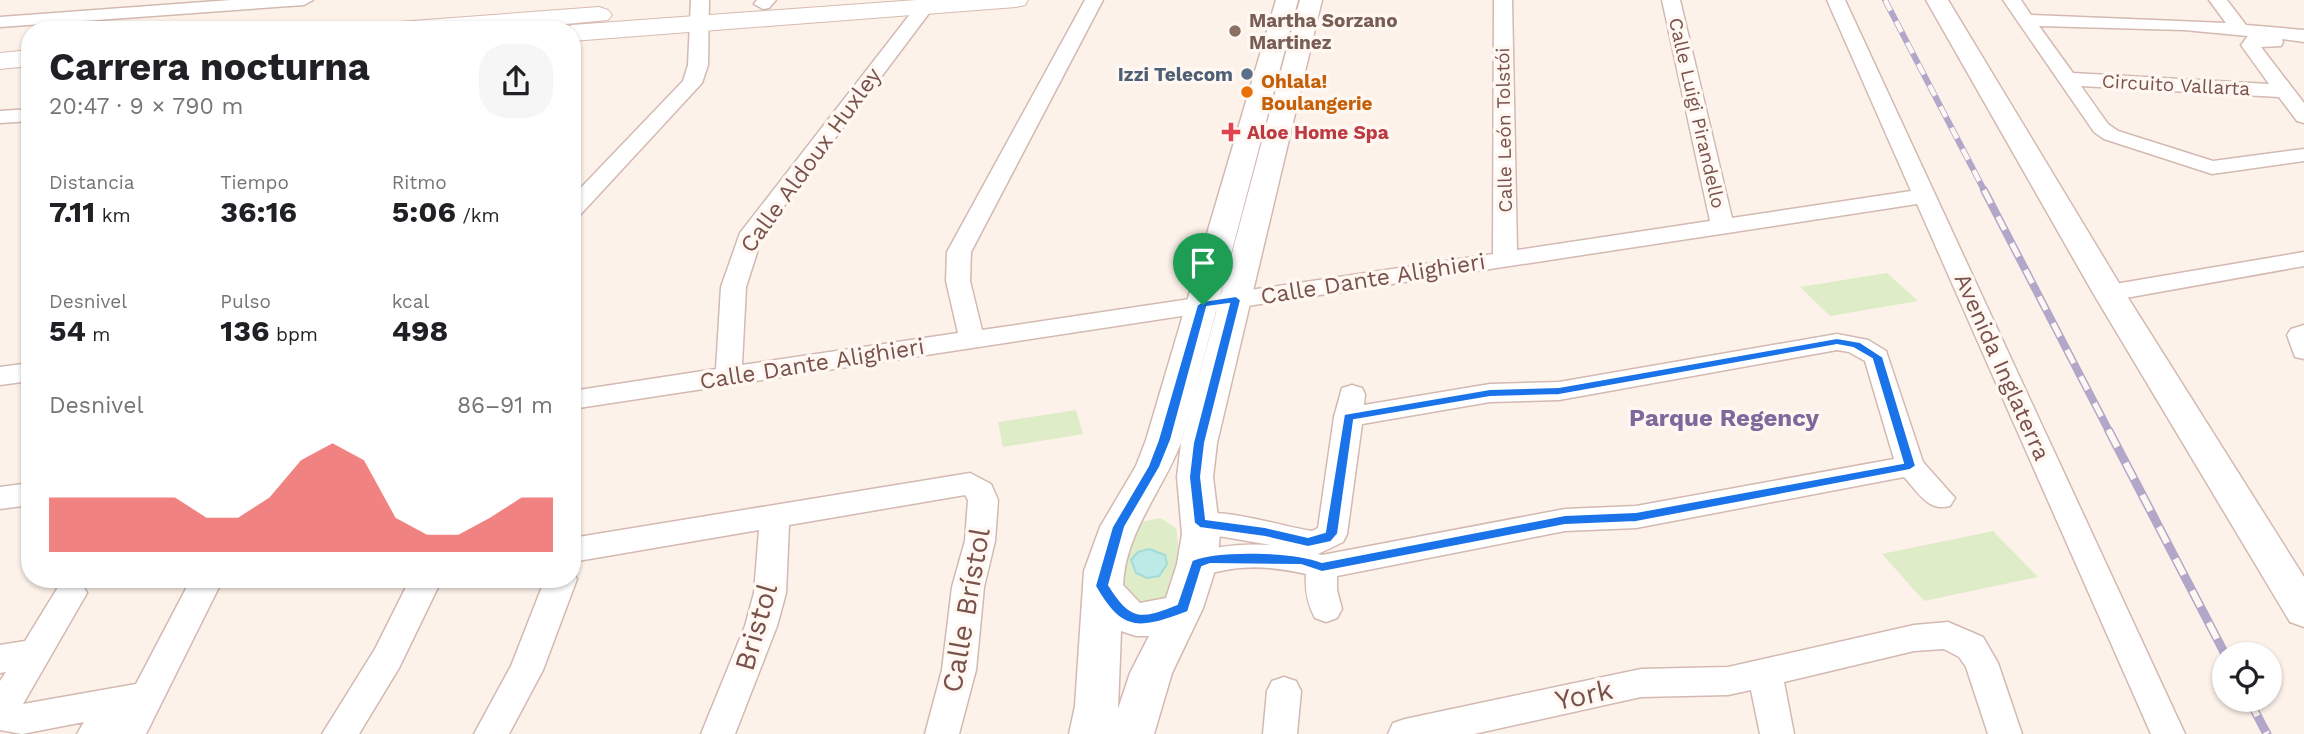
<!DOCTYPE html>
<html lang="es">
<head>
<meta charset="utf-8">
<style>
  body { margin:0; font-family:"Work Sans",sans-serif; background:#f6f6f6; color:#202124; height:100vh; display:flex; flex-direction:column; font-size:26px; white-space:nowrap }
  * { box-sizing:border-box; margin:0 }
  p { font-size:23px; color:#757577 }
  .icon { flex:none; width:38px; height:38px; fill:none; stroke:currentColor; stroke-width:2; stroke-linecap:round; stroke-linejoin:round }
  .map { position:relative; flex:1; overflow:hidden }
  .drawer { position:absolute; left:21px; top:21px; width:560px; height:567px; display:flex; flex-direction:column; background:#fff; border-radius:28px; box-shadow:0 2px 5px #0004 }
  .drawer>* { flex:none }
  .controls { position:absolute; left:2212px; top:642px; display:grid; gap:14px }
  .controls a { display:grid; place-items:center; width:70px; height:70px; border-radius:50%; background:#fff; box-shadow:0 2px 5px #0004; font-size:35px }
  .pin { position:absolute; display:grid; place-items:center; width:60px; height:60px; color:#fff; margin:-72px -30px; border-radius:50% 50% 50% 0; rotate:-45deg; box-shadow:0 0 7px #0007 }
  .pin .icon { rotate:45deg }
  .round { display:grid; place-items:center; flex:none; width:74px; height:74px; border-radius:28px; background:#f6f6f6 }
  .headline { display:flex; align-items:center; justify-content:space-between; height:119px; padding:0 28px }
  h1 { font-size:38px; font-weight:700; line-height:52px }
  .figures { display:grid; grid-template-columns:repeat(3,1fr); gap:10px; height:119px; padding:7px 28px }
  .figures div { display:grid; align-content:center }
  .figures b { font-size:30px; font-weight:700 }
  .figures small { font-size:19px; font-weight:400 }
  .figures p { font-size:19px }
  .chart { height:196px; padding:14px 28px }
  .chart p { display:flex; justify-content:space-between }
  .chart svg { width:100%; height:126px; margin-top:7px; fill:#ea4f4d; opacity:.7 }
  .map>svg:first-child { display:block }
  .green { fill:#deecc7 }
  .water { fill:#bde9e6; stroke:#a3dbd8; stroke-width:2 }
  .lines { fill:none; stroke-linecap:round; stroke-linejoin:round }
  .minor-casing { stroke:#d3b9b1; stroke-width:3 }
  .tertiary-casing { stroke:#d3b9b1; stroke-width:3 }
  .secondary-casing { stroke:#d8bab1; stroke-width:2 }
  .minor { fill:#fff; fill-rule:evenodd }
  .tertiary { fill:#fff; fill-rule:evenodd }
  .secondary { fill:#fff; fill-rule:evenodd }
  .rail-far2-casing { stroke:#b2a7c9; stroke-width:6 }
  .rail-far1-casing { stroke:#b2a7c9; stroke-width:8 }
  .rail-casing { stroke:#b2a7c9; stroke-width:9 }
  .rail-far2 { stroke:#fff7f2; stroke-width:4.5; stroke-dasharray:12; stroke-linecap:butt }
  .rail-far1 { stroke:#fff7f2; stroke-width:5; stroke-dasharray:15; stroke-linecap:butt }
  .rail { stroke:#fff7f2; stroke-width:6; stroke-dasharray:18; stroke-linecap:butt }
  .route { fill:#1a73e8; stroke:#fff; stroke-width:2; fill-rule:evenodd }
  .education-dot { fill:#8d6e63; stroke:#fff7f2; stroke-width:2.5 }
  .service-dot { fill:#5c6f8a; stroke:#fff7f2; stroke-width:2.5 }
  .food-dot { fill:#e8710a; stroke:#fff7f2; stroke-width:2.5 }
  .health-dot { fill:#e0444e; stroke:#fff7f2; stroke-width:2.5 }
  .labels { text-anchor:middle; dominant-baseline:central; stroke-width:7; stroke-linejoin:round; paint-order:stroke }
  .far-education-label { font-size:19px; font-weight:bold; fill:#785e54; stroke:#fff7f2; text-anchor:start }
  .far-service-label { font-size:19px; font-weight:bold; fill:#4e5e75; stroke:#fff7f2; text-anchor:end }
  .far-food-label { font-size:19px; font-weight:bold; fill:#c56008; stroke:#fff7f2; text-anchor:start }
  .far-street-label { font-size:19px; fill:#7a524c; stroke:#fff7f2 }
  .far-health-label { font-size:19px; font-weight:bold; fill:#be3a42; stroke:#fff7f2; text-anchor:start }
  .street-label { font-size:23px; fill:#7a524c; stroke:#fff7f2 }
  .neighbourhood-label { font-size:24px; font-weight:bold; fill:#80689d; stroke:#fff7f2 }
  .near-street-label { font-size:28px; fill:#7a524c; stroke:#fff7f2 }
</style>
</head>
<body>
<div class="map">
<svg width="2304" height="734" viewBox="0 0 2304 734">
  <rect width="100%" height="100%" fill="#fdf2ea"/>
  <!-- green -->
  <path class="green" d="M1887,273L1918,301L1830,316L1800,287Z
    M1076,410L1083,434L1003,447L998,422Z
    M1160,518L1176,528C1182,559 1176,594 1149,613L1115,584L1120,558L1141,522Z
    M1993,531L2038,577L1924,601L1882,554Z"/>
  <!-- water -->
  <path class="water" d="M1149,549L1165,555L1167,564L1159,576L1147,578L1136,573L1131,560L1138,552Z"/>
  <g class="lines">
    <!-- minor casing -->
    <g class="minor-casing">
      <path id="minor" d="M231,0H313L304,5L0,27V17Z
        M691,0H709L708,65L702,83L580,215L572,217V197L683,81L688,65Z
        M757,0H776L769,8L763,9L754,4Z
        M921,0H939L763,234L746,287L742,365L958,333L946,281L947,252L1085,0H1103L971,252L970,281L982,330L1493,254L1494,0H1512L1517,250L1710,221L1662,0H1680L1732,218L1911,191L1827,0H1845L2185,734H2151L1917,204L572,409V391L716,369L721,287L740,233Z
        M2003,0H2021L2031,15L2226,23L2209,0H2227L2246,25L2304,30V42L2282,39L2283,42L2281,46L2261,47L2304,103V123L2297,121L2279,97L2081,86L2108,124L2118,131L2213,161L2304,149V161L2212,174L2104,139L2094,132ZM2039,26L2184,30L2248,36L2241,45L2269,84L2073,73Z
        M30,109V121L0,123V111Z
        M2304,252V266L2109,301L2100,298L2097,293L2100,288L2109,285Z
        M2304,325V359L2295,357L2287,335L2291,329Z
        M1837,334L1868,340L1886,351L1923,462L1955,498L1950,506C1928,512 1918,492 1904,477L1636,528L1565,531L1337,576V590L1342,609L1337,618L1326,622L1315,618C1307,603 1305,590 1306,574C1284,569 1262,566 1240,568C1222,569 1203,578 1186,572L1182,564L1186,556C1214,546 1241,543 1271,545L1189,531L1185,523L1189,515C1219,506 1280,526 1312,531L1318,528L1334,417L1342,388L1352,385L1362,388L1365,394L1364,405L1490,384L1559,382ZM1837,350L1849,352L1865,361L1894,459L1636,506L1565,509L1322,555L1318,554L1343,542L1347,534L1362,424L1490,402L1559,400Z
        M30,363V381L0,385V367Z
        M970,473L991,484L998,500L995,541L984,587L976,670L959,734H925L942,670L952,587L965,541L968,500L965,495L789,525L786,593L777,626L735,734H701L745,626L754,593L759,530L572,562V538Z
        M30,483V505L0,509V487Z
        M572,571L577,579L543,670L509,734H474L511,666L545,579H572Z
        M191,579H223L146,734H77L84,722L22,734L0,730V681L6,672L0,673V645L25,641L60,584L71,581L82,584L87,593L23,704L136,684Z
        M410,579H442L399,668L359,734H322L375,649Z
        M1948,622L1983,637L1998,663L2022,734H1988L1966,667L1959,657L1944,649L1914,651L1784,682L1794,734H1760L1751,690L1728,695L1641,697L1474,734H1388L1393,723L1405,719L1641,669L1728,667L1914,625Z
        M1284,677L1296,681L1301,691L1297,734H1263L1267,691L1272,681Z"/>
    </g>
    <!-- tertiary casing -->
    <g class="tertiary-casing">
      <path id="tertiary" d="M1276,0H1298L1182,440C1164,489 1125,532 1123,585L1140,603L1166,598L1177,564L1182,534L1177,477L1181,443L1300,0H1322L1217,443L1213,477L1220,534L1217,564L1203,608L1172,673L1154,734H1069L1075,706L1084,571L1100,527L1136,466L1146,440ZM1121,631L1136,636H1149L1130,673L1118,709Z
        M1926,0H1948L2125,293L2304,577V627L2290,622L2093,293Z"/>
    </g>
    <!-- secondary casing -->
    <g class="secondary-casing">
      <path id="secondary" d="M916,0H1028L1025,5L1016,7L572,41V30H561L572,25Z
        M599,7L608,10L612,15L608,20L504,30H386L390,25L399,22Z
        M30,50V66L0,69V53Z"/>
    </g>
    <!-- minor -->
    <use href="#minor" class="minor"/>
    <!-- tertiary -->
    <use href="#tertiary" class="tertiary"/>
    <!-- secondary -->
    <use href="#secondary" class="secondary"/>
    <!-- rail-far2 casing -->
    <g class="rail-far2-casing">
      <path id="rail-far2" d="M1885,0L1985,192"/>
    </g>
    <!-- rail-far1 casing -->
    <g class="rail-far1-casing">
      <path id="rail-far1" d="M1984,190L2110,433"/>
    </g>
    <!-- rail casing -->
    <g class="rail-casing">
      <path id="rail" d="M2109,431L2225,654
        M2249,700L2267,734"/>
    </g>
    <!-- rail-far2 -->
    <use href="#rail-far2" class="rail-far2"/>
    <!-- rail-far1 -->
    <use href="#rail-far1" class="rail-far1"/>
    <!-- rail -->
    <use href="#rail" class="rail"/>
  </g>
  <!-- route -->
  <path class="route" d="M1236,296L1241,300L1205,443L1201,477L1206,519L1265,527L1308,537L1325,532L1344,414L1490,389L1559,387L1837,338L1860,342L1883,357L1916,466L1910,470L1636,522L1565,525L1322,572L1301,565L1210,564L1202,567L1188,612C1140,630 1122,634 1095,586L1112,527L1148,466L1158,440L1197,305L1203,301ZM1229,304L1193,443L1189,477L1194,523L1200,528L1265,537L1308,547L1331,542L1338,534L1354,420L1490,397L1559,395L1837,345L1853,348L1872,359L1903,463L1636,512L1565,515L1322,562C1292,551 1221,549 1192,560L1177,604C1140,619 1131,620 1109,585L1125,527L1160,467L1171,440L1207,307Z"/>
  <!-- markers -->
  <circle class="education-dot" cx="1235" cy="31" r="7"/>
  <circle class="service-dot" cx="1247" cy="74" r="7"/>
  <circle class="food-dot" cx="1247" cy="92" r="7"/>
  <path class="health-dot" d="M1227.5 121.5h7v7h7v7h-7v7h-7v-7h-7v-7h7z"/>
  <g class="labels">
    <!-- far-education labels -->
    <g class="far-education-label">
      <text x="1249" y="20">Martha Sorzano<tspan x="1249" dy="22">Martinez</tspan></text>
    </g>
    <!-- far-service labels -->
    <g class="far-service-label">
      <text x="1233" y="74">Izzi Telecom</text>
    </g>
    <!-- far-food labels -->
    <g class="far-food-label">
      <text x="1261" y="81">Ohlala!<tspan x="1261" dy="22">Boulangerie</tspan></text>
    </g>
    <!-- far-street labels -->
    <g class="far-street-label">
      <text transform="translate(2176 85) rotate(3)">Circuito Vallarta</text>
      <text transform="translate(1697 113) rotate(77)">Calle Luigi Pirandello</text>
      <text transform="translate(1504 130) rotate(-91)">Calle León Tolstói</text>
    </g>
    <!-- far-health labels -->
    <g class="far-health-label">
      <text x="1247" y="132">Aloe Home Spa</text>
    </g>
    <!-- street labels -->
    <g class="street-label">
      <text transform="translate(811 160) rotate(-54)">Calle Aldoux Huxley</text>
      <text transform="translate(1373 279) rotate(-9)">Calle Dante Alighieri</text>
      <text transform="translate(812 364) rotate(-9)">Calle Dante Alighieri</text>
      <text transform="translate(2002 367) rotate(66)">Avenida Inglaterra</text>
    </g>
    <!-- neighbourhood labels -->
    <g class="neighbourhood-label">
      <text x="1724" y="418">Parque Regency</text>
    </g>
    <!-- near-street labels -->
    <g class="near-street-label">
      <text transform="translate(966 610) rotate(-80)">Calle Brístol</text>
      <text transform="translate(756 627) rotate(-74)">Bristol</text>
      <text transform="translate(1584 695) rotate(-12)">York</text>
    </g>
  </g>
</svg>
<div class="controls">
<a><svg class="icon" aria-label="locate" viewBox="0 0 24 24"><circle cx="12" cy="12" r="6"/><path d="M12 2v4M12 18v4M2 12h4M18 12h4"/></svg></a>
</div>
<div class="pin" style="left:1203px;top:305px;background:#1e9e55"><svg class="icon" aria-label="arrive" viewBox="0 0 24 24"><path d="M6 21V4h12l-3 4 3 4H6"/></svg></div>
<section class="drawer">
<div class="headline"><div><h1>Carrera nocturna</h1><p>20:47 · 9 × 790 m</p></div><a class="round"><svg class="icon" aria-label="share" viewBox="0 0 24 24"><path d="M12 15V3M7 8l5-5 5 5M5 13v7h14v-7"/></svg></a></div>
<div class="figures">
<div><p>Distancia</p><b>7.11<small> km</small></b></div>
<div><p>Tiempo</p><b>36:16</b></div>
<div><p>Ritmo</p><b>5:06<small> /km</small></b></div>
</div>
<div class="figures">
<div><p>Desnivel</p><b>54<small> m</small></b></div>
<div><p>Pulso</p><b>136<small> bpm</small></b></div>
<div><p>kcal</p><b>498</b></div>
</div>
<div class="chart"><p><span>Desnivel</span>86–91 m</p>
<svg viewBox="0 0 160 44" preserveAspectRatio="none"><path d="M0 44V25L10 25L20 25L30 25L40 25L50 32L60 32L70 25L80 12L90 6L100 12L110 32L120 38L130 38L140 32L150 25L160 25V44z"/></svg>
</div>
</section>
</div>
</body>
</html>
